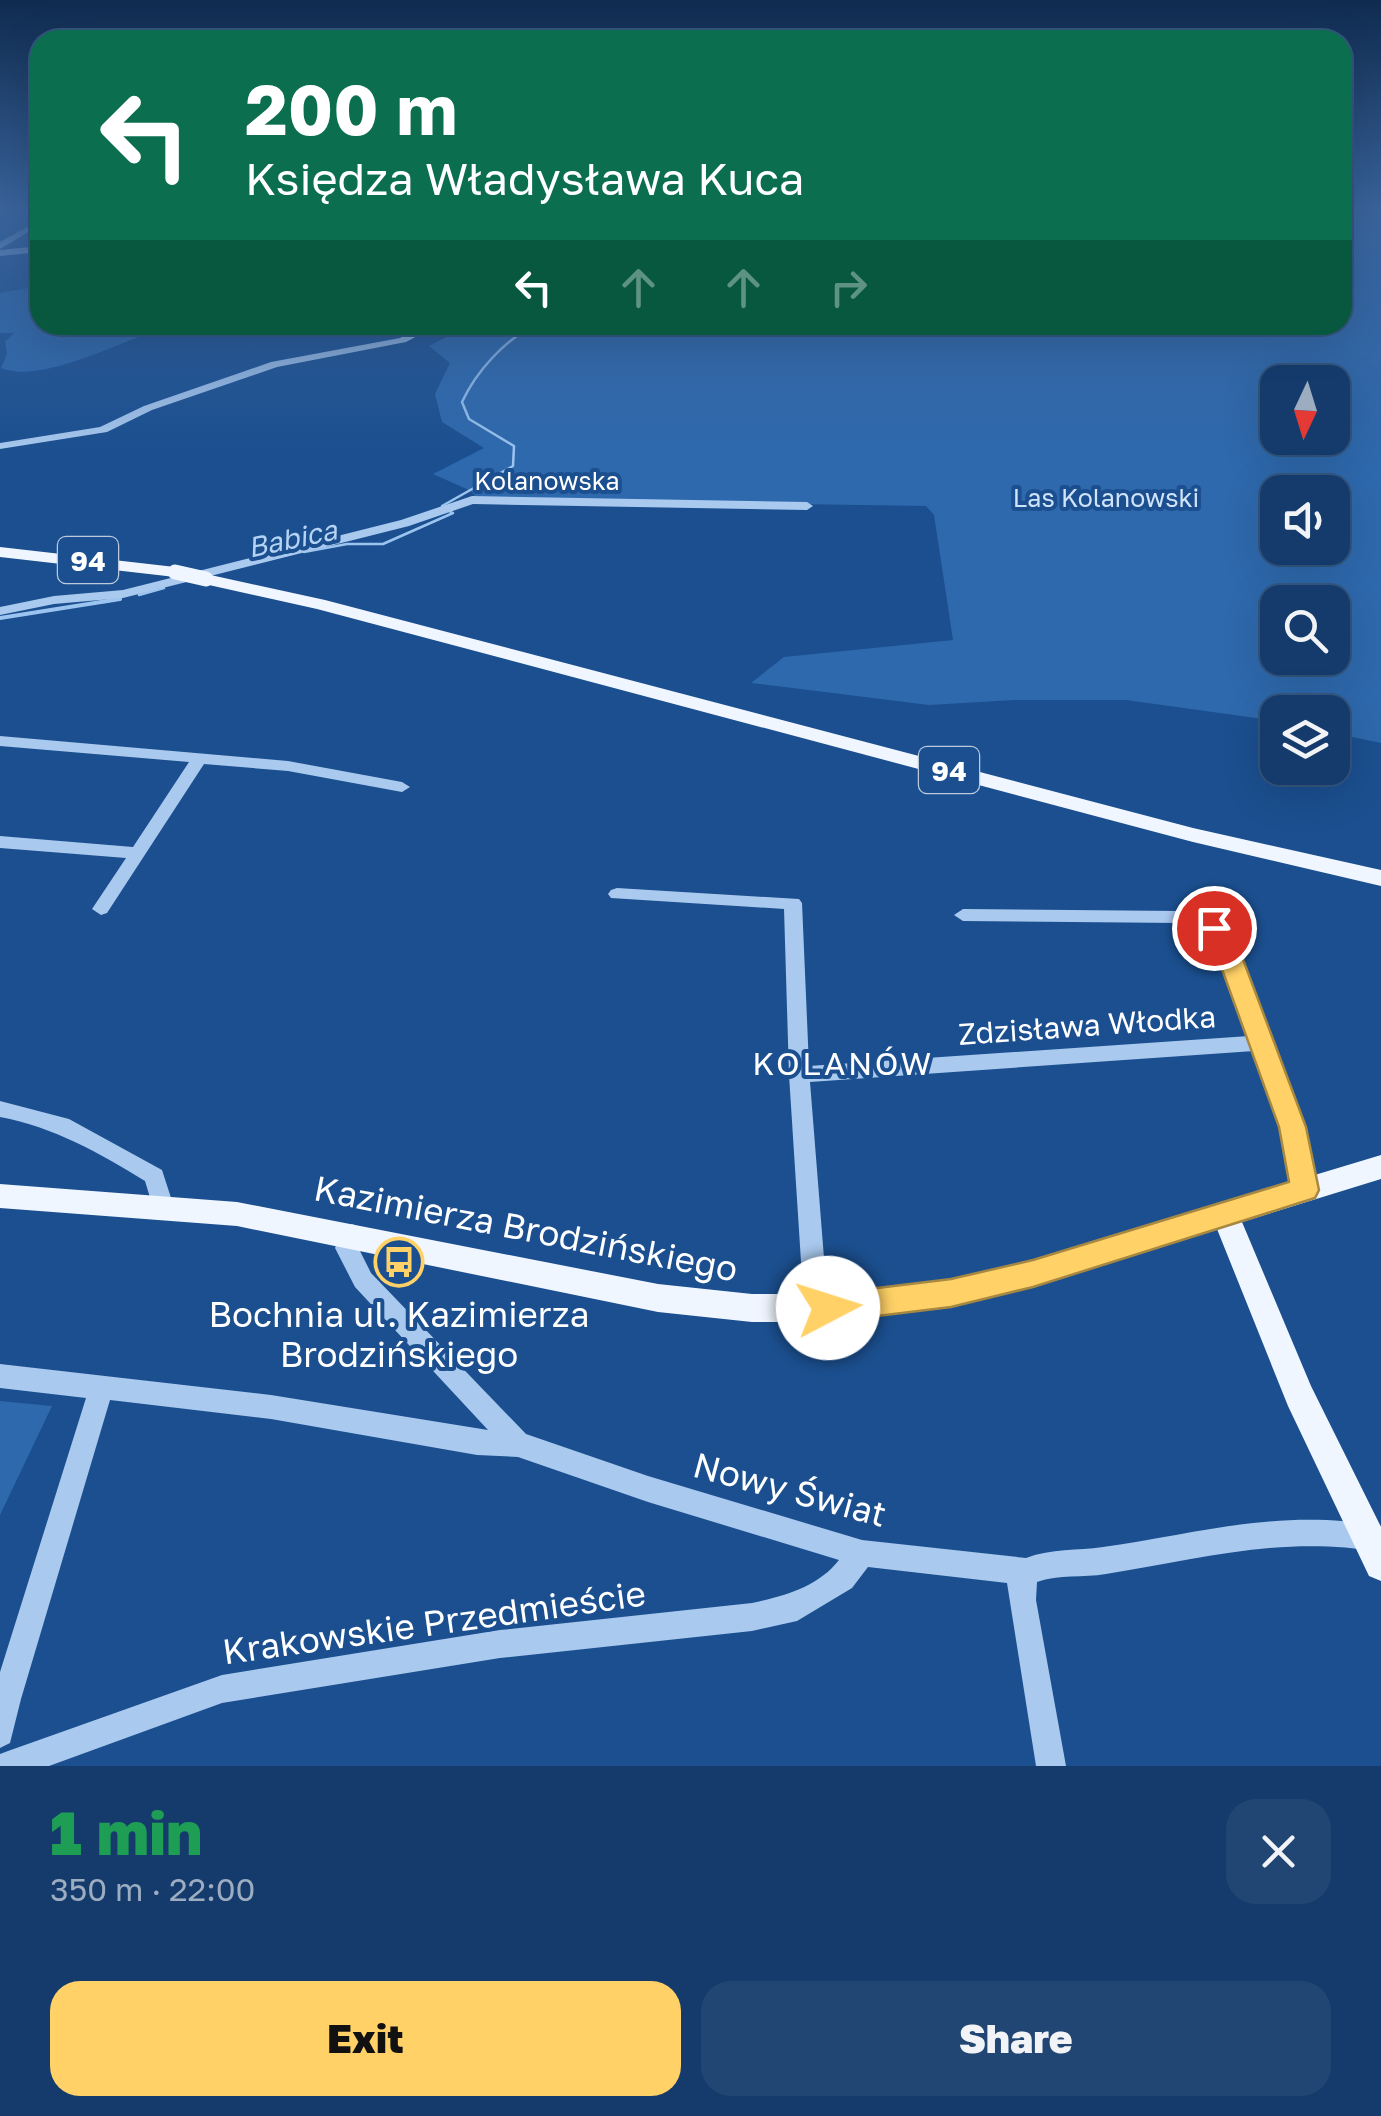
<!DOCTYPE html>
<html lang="en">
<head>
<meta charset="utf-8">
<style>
	:root { --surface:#143b6b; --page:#214673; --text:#f1f3f6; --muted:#9dadc1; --line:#33557e; --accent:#ffd166 }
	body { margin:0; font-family:"Golos Text",sans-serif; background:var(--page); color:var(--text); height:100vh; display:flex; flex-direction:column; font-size:38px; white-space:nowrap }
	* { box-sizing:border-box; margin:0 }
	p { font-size:32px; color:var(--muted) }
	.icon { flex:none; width:55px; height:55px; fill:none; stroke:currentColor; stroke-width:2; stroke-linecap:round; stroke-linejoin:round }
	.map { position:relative; height:1766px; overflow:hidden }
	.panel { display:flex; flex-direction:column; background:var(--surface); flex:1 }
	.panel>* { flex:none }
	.guide { position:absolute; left:30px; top:30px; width:1322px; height:305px; border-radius:30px; box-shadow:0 10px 40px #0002,0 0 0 2px var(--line); background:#0b6e4f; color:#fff; overflow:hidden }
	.needle { width:65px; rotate:184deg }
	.fabs { position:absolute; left:1260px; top:365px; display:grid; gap:20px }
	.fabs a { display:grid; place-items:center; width:90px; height:90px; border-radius:20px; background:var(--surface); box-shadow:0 10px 40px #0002,0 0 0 2px var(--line); font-size:50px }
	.pin { position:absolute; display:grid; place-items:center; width:85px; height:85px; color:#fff; margin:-42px; border:5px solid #fff; border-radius:50%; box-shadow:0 2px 10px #0007 }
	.me { position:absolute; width:110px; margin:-55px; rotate:85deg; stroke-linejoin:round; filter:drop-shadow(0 0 8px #0008) }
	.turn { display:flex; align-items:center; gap:35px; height:210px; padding:0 50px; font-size:45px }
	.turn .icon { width:130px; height:130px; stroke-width:2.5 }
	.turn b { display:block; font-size:70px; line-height:85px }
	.lanes { display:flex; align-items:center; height:95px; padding:0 50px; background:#0003; justify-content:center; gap:50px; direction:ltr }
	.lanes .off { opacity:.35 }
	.round { display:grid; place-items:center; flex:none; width:105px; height:105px; border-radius:30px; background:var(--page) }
	.headline { display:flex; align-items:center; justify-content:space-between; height:170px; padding:0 50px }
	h1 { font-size:60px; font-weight:800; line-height:75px; color:#1e9e55 }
	.button { display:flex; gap:20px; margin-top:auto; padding:20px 50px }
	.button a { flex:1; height:115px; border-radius:30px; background:var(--accent); color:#111; font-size:40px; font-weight:800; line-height:115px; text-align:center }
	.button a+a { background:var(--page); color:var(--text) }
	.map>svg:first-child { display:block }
	.green { fill:#2e69ad; fill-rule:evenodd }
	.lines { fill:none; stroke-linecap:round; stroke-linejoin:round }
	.stream-far1 { stroke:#9cc4f0; stroke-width:2.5 }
	.stream { stroke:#9cc4f0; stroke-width:4 }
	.minor { fill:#a9c9ee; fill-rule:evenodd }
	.major { fill:#f0f6ff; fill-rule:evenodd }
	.major-bridge { stroke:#f0f6ff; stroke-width:15 }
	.route { fill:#ffd166; stroke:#a68842; stroke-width:2.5 }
	.labels { text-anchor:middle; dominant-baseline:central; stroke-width:8; stroke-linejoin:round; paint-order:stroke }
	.far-street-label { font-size:25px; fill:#fff; stroke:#1b4f8f }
	.far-park-label { font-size:25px; fill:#cfe3fa; stroke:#1b4f8f }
	.far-water-label { font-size:28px; font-style:italic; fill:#b5d3f5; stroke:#1b4f8f }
	.shield { fill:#1b4f8f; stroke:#bbcadd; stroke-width:2.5 }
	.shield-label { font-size:28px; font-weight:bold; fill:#fff }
	.street-label { font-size:30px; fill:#fff; stroke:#1b4f8f }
	.neighbourhood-label { font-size:32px; letter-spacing:2.5px; fill:#fff; stroke:#1b4f8f }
	.near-street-label { font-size:35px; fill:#fff; stroke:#1b4f8f }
	.near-poi-label { font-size:35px; fill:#fff; stroke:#1b4f8f }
</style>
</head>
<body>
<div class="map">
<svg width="1381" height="1766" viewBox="0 0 1381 1766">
	<rect width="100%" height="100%" fill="#1b4f8f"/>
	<!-- green -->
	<path class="green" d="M1343 207H1381V743L1333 733 1332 712H1278L1277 721 1126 700H1014L929 705 751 683 784 657 953 640 934 515 926 506 515 500 475 496 471 491 433 474 484 448 442 422 435 394 450 363 429 346 470 325H876C920 339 1002 335 1047 325H1342ZM1278 382H1332V438H1278ZM1278 492H1332V548H1278ZM1278 602H1332V658H1278Z
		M40 286V325H171C127 338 43 385 1 368L7 354 5 342 14 333H0V293Z
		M0 1401 52 1406 0 1515Z"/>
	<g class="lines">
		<!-- stream-far1 -->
		<path class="stream-far1" d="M442 506 513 466 514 446 469 419 462 402C477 370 503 343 533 325
			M304 552 347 544H383L453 513 449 511
			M139 595 164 588
			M104 602 120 599"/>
		<!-- stream -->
		<path class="stream" d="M0 618 120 599"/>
		<!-- minor -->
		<path class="minor" d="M40 220V225L0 249V242Z
			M40 246V252L0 256V250Z
			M426 325H438L406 342 277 367 152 410 107 432 0 449V443L100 427 144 406 271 362 400 338Z
			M878 325H1046L1041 328 950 333 883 328Z
			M472 496 807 502 813 506 807 510 473 504 409 526 123 598 54 604 0 615V607L54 596 123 590 401 520Z
			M0 736 288 761 402 782 410 787 402 792 288 771 204 764 107 913 101 915 92 909 126 858 0 848V836L133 847 189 762 0 746Z
			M617 888 799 899 802 903 809 1066 1249 1036C1240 1012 1226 953 1209 937 1201 928 1192 925 1180 923L963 921 954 915 963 909 1180 911C1206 915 1221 923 1235 946L1302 1127 1316 1190 1313 1197 1305 1199 1297 1197 1294 1190 1282 1127 1254 1051 810 1082 828 1308 824 1316 816 1319 808 1316 804 1308 789 1075 784 909 611 898 608 894 611 890Z
			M0 1101 69 1119 162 1170 174 1207 171 1214 163 1217 155 1214 145 1181C99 1153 54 1127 0 1117Z
			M352 1224 360 1227 363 1234 358 1247 371 1273 526 1434 648 1476 862 1540 1026 1558C1052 1548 1077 1551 1103 1547 1202 1533 1279 1508 1381 1526V1552C1281 1535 1203 1559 1106 1574 1083 1578 1059 1574 1037 1582L1036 1600 1066 1766H1036L1007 1583 868 1567 852 1588 797 1621 752 1631 500 1658 222 1703 49 1766H0V1754L8 1751 222 1675 500 1630 752 1603C784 1596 818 1587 839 1560L648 1502 518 1457 477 1455 271 1419 110 1400 21 1699 10 1743 0 1748V1672L86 1398 0 1388V1364L271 1395 488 1430 355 1287 335 1248 344 1227Z"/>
		<!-- major -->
		<path class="major" d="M0 547 175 567 183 572 175 577 0 557Z
			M206 574 325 600 1193 828 1381 870V886L1193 842 317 609 200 583V575Z
			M1381 1155V1179L1242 1222 1311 1386 1381 1527V1581L1369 1576 1288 1406 1217 1229 1033 1286 951 1307 828 1322H752L658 1312 237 1226 0 1208V1184L237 1202 658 1284 752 1294H828L951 1279 1033 1260Z"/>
		<!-- major-bridge -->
		<path class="major-bridge" d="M175 572 206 579"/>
	</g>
	<!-- sky -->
	<linearGradient id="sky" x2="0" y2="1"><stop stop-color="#0f2b4f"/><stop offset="0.46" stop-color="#39639b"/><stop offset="1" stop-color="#39639b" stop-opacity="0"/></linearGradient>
	<rect width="1381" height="454" fill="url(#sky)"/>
	<!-- route -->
	<path class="route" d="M1214 920 1223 922 1238 946 1306 1127 1319 1190 1315 1198 1033 1287 951 1307 828 1322 817 1318 813 1308 817 1298 828 1294 951 1279 1033 1260 1289 1182 1279 1127 1214 947 1203 928Z"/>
	<!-- icons -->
	<defs>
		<g id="bus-ring" transform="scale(2.5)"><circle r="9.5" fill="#1b4f8f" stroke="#ffd166" stroke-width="1.5"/><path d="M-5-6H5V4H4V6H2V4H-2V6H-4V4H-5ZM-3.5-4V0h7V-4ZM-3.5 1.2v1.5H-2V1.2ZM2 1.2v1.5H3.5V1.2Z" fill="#ffd166"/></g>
	</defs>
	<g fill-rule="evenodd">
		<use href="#bus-ring" x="399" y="1262"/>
	</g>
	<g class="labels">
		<!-- far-street labels -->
		<g class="far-street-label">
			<text x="547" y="480">Kolanowska</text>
		</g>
		<!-- far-park labels -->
		<g class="far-park-label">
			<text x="1106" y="497">Las Kolanowski</text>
		</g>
		<!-- far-water labels -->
		<g class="far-water-label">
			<text transform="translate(292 538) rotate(-12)">Babica</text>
		</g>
		<!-- shield labels -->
		<g class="shield">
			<rect x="58" y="537" width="60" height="46" rx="8"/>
			<rect x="919" y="747" width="60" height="46" rx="8"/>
		</g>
		<g class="shield-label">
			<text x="88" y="560">94</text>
			<text x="949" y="770">94</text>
		</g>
		<!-- street labels -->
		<g class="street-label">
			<text transform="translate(1087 1025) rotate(-4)">Zdzisława Włodka</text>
		</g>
		<!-- neighbourhood labels -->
		<g class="neighbourhood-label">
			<text x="843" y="1063">KOLANÓW</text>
		</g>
		<!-- near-street labels -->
		<g class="near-street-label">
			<text transform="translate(526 1228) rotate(11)">Kazimierza Brodzińskiego</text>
			<text transform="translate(790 1489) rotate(15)">Nowy Świat</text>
			<text transform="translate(434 1622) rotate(-8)">Krakowskie Przedmieście</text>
		</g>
		<!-- near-poi labels -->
		<g class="near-poi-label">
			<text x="399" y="1314">Bochnia ul. Kazimierza<tspan x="399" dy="40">Brodzińskiego</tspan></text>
		</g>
	</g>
</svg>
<div class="fabs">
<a><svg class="needle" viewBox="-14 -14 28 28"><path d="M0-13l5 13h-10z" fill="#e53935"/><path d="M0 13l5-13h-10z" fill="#9dadc1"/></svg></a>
<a><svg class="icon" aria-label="sound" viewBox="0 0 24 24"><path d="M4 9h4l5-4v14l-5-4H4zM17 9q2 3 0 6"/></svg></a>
<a><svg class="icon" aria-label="search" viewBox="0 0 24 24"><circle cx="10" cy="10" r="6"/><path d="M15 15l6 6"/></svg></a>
<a><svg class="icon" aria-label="layers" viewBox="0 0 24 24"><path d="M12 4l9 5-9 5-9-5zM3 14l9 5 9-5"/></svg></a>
</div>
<div class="pin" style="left:1214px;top:928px;background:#d93025"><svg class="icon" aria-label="arrive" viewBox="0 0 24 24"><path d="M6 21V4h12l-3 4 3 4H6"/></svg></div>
<svg class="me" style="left:828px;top:1308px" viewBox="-20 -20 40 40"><circle r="19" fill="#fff"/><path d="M0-13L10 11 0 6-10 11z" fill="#ffd166"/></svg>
<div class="guide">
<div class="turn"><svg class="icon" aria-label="left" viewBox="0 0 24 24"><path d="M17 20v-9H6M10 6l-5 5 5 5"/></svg><div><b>200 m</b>Księdza Władysława Kuca</div></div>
<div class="lanes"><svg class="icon" aria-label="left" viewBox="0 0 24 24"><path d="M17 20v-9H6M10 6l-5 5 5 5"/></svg><svg class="icon off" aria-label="ahead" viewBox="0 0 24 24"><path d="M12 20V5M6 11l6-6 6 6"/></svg><svg class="icon off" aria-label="ahead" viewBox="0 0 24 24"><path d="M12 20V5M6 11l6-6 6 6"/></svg><svg class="icon off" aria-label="right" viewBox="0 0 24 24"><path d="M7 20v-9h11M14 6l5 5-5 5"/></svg></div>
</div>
</div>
<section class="panel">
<div class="headline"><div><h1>1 min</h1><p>350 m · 22:00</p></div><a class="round"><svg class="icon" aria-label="close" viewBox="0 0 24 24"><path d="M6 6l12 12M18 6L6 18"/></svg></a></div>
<div class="button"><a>Exit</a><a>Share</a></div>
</section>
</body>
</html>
